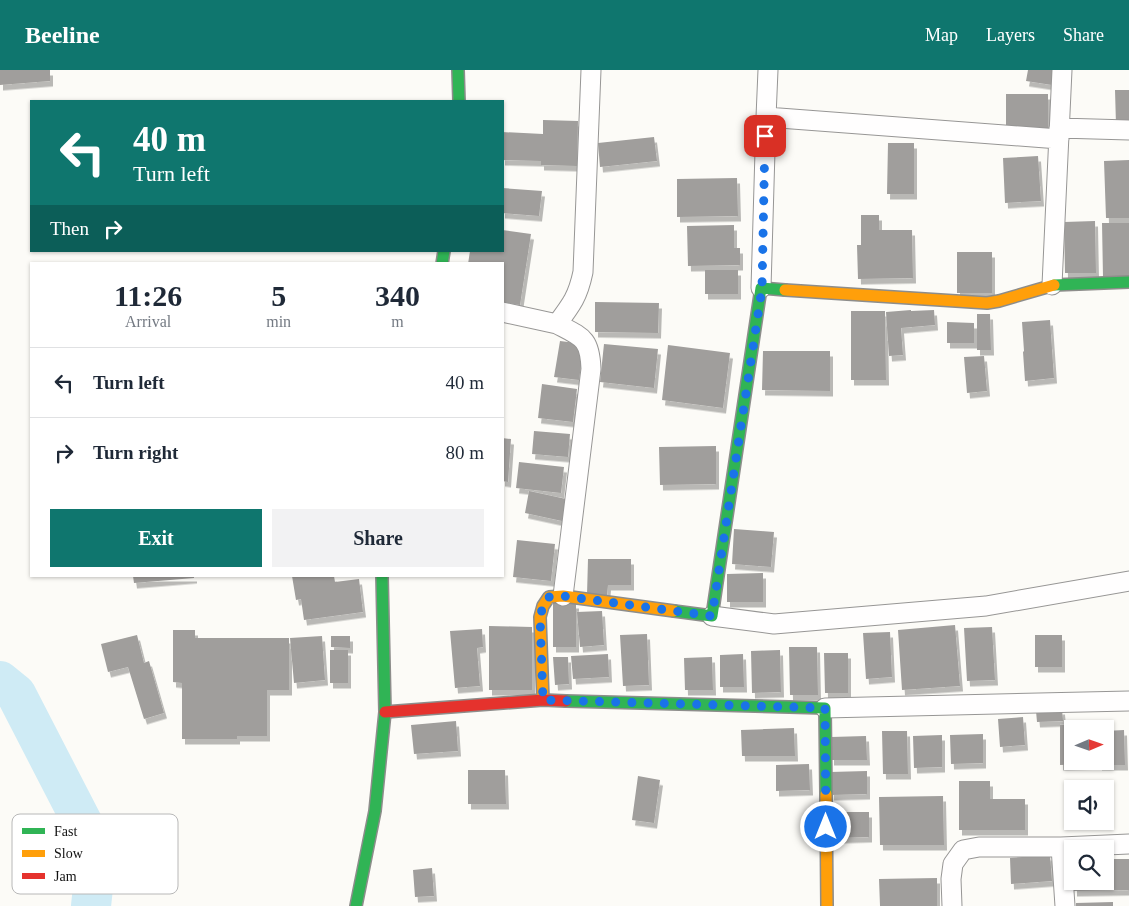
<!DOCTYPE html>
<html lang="en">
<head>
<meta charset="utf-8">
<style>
	:root { --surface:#fff; --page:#f2f2f3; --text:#1f2937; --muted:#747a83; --line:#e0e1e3; --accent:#0f766e }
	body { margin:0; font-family:"Times New Roman",serif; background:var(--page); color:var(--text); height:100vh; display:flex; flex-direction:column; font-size:19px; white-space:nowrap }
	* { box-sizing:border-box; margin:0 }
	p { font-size:16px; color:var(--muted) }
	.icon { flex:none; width:28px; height:28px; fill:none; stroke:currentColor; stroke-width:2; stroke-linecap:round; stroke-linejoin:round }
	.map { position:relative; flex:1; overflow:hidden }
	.panel { position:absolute; left:30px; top:192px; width:474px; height:315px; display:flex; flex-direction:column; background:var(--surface); border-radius:0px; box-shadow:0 1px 4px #0004 }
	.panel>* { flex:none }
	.banner { position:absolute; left:30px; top:30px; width:474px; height:152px; border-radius:0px; box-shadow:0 1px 4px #0004; background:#0f766e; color:#fff; overflow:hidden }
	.needle { width:32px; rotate:88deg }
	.controls { position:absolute; left:1064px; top:650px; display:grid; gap:10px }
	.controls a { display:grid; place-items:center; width:50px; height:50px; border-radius:0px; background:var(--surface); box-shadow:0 1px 4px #0004; font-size:25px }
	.pin { position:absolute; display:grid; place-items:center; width:42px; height:42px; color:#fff; margin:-21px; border-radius:10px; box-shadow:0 2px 8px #0006 }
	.me { position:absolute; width:55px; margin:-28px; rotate:0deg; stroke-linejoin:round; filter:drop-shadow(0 0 4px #0008) }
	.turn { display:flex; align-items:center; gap:18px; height:105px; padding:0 20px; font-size:22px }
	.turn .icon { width:65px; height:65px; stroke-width:2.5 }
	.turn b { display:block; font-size:35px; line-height:42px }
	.then { display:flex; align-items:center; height:48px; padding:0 20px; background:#0003; gap:10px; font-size:19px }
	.eta { display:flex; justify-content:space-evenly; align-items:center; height:85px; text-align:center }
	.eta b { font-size:30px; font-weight:800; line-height:35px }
	.action { display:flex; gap:10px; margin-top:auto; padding:10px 20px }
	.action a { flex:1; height:58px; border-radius:0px; background:var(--accent); color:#fff; font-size:20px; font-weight:800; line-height:58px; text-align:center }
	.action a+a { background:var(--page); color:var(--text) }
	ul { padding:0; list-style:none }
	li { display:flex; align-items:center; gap:15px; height:70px; padding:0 20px; border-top:1px solid var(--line) }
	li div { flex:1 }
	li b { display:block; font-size:19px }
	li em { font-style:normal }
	header { display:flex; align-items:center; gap:30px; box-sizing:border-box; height:70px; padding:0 25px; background:var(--accent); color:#fff }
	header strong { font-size:24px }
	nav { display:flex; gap:28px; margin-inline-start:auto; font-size:18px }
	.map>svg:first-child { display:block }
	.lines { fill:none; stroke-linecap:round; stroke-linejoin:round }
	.river { stroke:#cfebf5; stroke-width:40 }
	.building { fill:#a09e9c; filter:url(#shadow) }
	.street-casing { stroke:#979695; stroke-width:21 }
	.fast-casing { stroke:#8d8d8b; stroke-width:14 }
	.slow-casing { stroke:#8d8d8b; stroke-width:14 }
	.jam-casing { stroke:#8d8d8b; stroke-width:14 }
	.street { stroke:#fffefe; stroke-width:19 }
	.fast { stroke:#30b455; stroke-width:11 }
	.slow { stroke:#ff9f0a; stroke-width:11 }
	.jam { stroke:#e5322d; stroke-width:11 }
	.route { stroke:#1a73e8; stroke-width:9; stroke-dasharray:0 16.2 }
	.key { fill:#fff; stroke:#b8b8b8; stroke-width:1 }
	.key-label { font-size:14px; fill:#111 }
</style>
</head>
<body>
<header>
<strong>Beeline</strong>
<nav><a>Map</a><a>Layers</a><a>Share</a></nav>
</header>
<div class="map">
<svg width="1129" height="836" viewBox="0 0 1129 836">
	<defs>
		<filter id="shadow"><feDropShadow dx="3" dy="5.5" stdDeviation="0" flood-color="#0004"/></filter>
	</defs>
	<rect width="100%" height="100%" fill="#fcfbf7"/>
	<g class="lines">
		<!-- river -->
		<path class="river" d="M0 611 16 624 97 781 91 836"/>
	</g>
	<!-- building -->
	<path class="building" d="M0 0H50V11L0 15Z
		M1028 0H1054L1052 15 1026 11Z
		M1115 20H1129V55H1116Z
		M1006 24H1048V58H1006Z
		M543 50 578 51 577 96 541 95V91L502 90V62L543 64Z
		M654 67 657 91 600 97 598 73Z
		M888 73H914V124H887Z
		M1038 86 1041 131 1005 133 1003 88Z
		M1129 90V148H1106L1104 91Z
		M737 108 738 146 677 147V109Z
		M502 118 542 121 539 146 502 143Z
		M861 145H879V160H912L913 208 858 209 857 175H861Z
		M1095 151 1096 203H1065L1064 152Z
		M1102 153H1129V207H1103Z
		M734 155V178H740V195L688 196 687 156Z
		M502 160 531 164 520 235 502 232V194H468L470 181H502Z
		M957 182H992V223H957Z
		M705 200H738V224H705Z
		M595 232 659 233 658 263 595 262Z
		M911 240V241L934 240 935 255 901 258 903 285 889 286 886 242Z
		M851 241H885L886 310H851Z
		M977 244H990L991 280H977Z
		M1050 250 1054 308 1025 311 1023 282 1024 281 1022 252Z
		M947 252 974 253V273H947Z
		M560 271 584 274 579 310 554 307Z
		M604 274 658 279 654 318 600 312Z
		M668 275 730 283 723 338 662 330Z
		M763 281H830V321L762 320Z
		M984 286 987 321 967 323 964 287Z
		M542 314 577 319 573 352 538 348Z
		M534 361 570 364 568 387 532 384Z
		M502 368 511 369 508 412 502 411Z
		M716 376V414L660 415 659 377Z
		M519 392 564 397 561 423 516 418Z
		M529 421 566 429 562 451 525 443Z
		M734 459 774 462 771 497 732 494Z
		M517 470 555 474 551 511 513 507Z
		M588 489H631V515H608L607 525H587Z
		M763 503V532H727V504Z
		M133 506H194V508L134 513Z
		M292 506H334L335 512 359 509 363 542 304 550 301 529 296 530Z
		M553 533H576V577H553Z
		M602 541 604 575 580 577 577 542Z
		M955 555 960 616 902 620 898 560Z
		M489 556 532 557V620H489Z
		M992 557 995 610 967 611 964 558Z
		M482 559 483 577 477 578 480 616 455 618 450 561Z
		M173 560H195V568H289V620H267V666H237V669H182V613L173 612Z
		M890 562 892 607 866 609 863 563Z
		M647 564 649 615 623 616 620 565Z
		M137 565 144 593 149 591 164 643 144 649 128 597 108 602 101 574Z
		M1035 565H1062V597H1035Z
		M322 566 325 610 294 613 290 568Z
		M331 566H350V578L331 577Z
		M789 577H817L818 625H790Z
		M330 580H348V613H330Z
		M780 580 781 622 752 623 751 581Z
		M824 583H848V623H825Z
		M608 584 609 607 573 609 571 586Z
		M743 584 744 617H720V585Z
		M553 587H568L569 614 555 615Z
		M712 587 713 620H685L684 588Z
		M1062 639 1063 651 1037 652 1036 641Z
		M1023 647 1025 675 1000 677 998 649Z
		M456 651 458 681 414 684 411 655Z
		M1089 654V659H1072V691H1089V694L1060 695V655Z
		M794 658 795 686H742L741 660Z
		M1124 660 1125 695H1099V691H1105V661Z
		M882 661H907L908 704H883Z
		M983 664V693L951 694 950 665Z
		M942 665V697L914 698 913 666Z
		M866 666 867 690H831V667Z
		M809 694 810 720 776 721V695Z
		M468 700H505L506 734H468Z
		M867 701V724L831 725 830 702Z
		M638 706 660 710 654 753 632 750Z
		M959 711H990V729H1025V760H959Z
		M943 726 944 775H880L879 727Z
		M834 742H869V767L835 768Z
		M1050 785 1052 811 1011 814 1010 788Z
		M1105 789H1129V820L1074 821V811H1105Z
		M432 798 434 826 415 827 413 800Z
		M937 808V836H880L879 809Z
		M1113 832V836H1076V833Z"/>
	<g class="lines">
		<!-- street casing -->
		<g class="street-casing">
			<path id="street" d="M768 0 766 47 1059 69
				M1059 58 1129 60
				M1052 215 1062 0
				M761 218 766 47
				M502 242 557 254C572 234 578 226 583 202L591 0
				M557 254C582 267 590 268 591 299L563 526
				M712 546 774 554 986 536 1129 511
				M825 638 1129 631
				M1061 777 1065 836
				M952 836 951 809 953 794 963 780 979 777H1061L1129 774"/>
		</g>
		<!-- fast casing -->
		<g class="fast-casing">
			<path id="fast" d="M458 0 459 31
				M442 194 444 181
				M1054 215 1129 212
				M674 541 712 546 761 218 785 220
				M566 631 825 638 826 724
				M356 836 375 741 385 642 382 506"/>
		</g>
		<!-- slow casing -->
		<g class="slow-casing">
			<path id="slow" d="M785 220 987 233 999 231 1054 215
				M543 630 540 547 543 536 549 527 563 526 674 541
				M826 724 827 836"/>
		</g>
		<!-- jam casing -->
		<g class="jam-casing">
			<path id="jam" d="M385 642 543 630 566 631"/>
		</g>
		<!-- street -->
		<use href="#street" class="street"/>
		<!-- fast -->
		<use href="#fast" class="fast"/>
		<!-- slow -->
		<use href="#slow" class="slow"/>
		<!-- jam -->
		<use href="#jam" class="jam"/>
	</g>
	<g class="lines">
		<!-- route -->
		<path class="route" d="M765 66 762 218 712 546 563 526 549 527 543 536 540 547 543 630 825 638 826 757"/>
	</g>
	<!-- legend -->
	<rect x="12" y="744" width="166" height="80" rx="8" class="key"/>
	<rect x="22" y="758" width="23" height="6" fill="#30b455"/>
	<rect x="22" y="780" width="23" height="7" fill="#ff9f0a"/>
	<rect x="22" y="803" width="23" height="6" fill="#e5322d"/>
	<g class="key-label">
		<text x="54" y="766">Fast</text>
		<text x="54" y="788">Slow</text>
		<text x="54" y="811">Jam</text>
	</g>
</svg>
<div class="controls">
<a><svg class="needle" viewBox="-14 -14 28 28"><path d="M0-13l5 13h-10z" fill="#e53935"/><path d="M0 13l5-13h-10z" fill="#747a83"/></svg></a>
<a><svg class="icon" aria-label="sound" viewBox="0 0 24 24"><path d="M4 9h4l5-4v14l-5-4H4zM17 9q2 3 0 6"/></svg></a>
<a><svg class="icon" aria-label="search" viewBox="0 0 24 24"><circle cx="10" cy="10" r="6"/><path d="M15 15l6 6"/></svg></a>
</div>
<div class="pin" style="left:765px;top:66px;background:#d93025"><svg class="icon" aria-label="arrive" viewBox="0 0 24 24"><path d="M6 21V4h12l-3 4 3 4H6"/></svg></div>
<svg class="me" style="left:826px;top:757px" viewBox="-20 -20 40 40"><circle r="17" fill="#1a73e8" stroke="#fff" stroke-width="3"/><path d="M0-11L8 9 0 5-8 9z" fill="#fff"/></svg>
<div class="banner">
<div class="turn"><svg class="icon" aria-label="left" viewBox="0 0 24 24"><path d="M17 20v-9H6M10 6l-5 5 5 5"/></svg><div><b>40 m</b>Turn left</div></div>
<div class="then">Then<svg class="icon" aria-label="right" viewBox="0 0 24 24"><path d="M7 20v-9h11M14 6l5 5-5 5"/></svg></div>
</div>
<section class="panel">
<div class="eta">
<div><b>11:26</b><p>Arrival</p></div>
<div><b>5</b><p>min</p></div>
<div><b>340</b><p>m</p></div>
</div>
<ul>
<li><svg class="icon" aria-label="left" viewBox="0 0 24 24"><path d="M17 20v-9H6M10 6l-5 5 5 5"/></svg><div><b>Turn left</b></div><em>40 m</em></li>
<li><svg class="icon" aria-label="right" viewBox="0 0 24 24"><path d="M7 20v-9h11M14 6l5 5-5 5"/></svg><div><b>Turn right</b></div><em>80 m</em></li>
</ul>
<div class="action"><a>Exit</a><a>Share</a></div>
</section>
</div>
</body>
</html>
